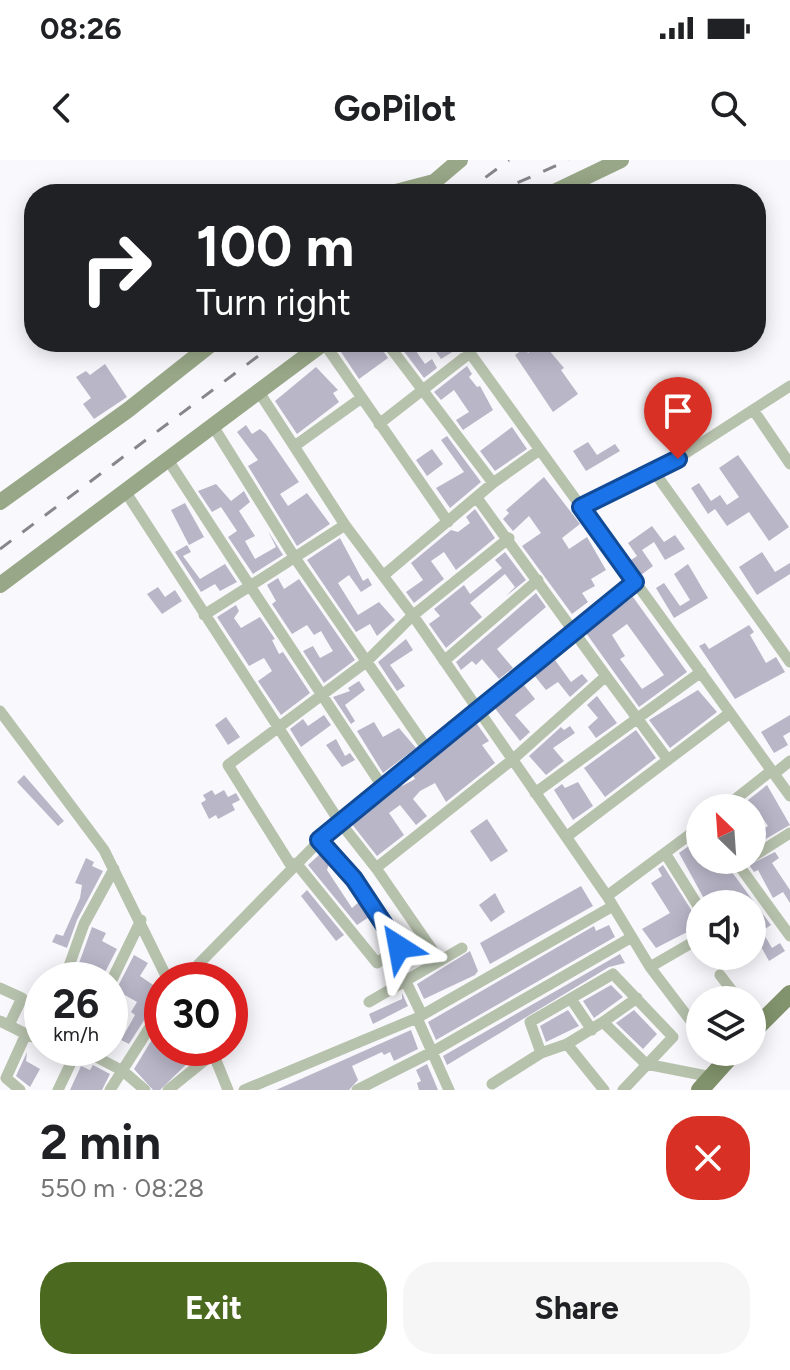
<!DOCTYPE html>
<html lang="en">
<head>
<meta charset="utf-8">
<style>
	:root { --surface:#fff; --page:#f6f6f6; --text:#202124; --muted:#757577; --accent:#4c6a1f }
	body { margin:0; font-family:Figtree,sans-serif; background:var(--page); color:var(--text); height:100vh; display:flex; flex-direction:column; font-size:30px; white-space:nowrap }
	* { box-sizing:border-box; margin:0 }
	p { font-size:26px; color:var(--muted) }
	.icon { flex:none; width:44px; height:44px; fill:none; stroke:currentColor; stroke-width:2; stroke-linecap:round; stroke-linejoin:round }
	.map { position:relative; height:930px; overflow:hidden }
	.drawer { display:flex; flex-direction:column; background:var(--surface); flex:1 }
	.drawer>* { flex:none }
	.hud { position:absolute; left:24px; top:24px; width:742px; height:168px; border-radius:32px; box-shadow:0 4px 20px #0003; background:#202124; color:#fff; overflow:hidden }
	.needle { width:52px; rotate:335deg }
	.buttons { position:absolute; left:686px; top:634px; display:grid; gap:16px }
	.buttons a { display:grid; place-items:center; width:80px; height:80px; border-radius:50%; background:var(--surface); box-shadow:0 4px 20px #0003; font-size:40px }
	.speed { position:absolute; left:24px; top:802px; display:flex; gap:16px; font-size:40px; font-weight:700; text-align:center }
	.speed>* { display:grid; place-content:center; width:104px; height:104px; border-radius:50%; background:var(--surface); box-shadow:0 4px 20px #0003; line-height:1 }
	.speed small { font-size:20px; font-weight:400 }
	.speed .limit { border:12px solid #d22; background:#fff; color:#111 }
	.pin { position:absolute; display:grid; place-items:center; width:68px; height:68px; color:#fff; margin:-82px -34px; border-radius:50% 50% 50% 0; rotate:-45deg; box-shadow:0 0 8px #0007 }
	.pin .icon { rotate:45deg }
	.me { position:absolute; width:88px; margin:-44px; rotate:326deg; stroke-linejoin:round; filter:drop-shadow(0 0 6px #0008) }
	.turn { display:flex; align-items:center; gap:28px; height:168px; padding:0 40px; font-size:36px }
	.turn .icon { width:104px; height:104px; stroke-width:2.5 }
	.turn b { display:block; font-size:56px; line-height:68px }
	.round { display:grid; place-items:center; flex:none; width:84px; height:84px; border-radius:32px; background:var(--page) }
	.overview { display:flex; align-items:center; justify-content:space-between; height:136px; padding:0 40px }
	h1 { font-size:48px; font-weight:700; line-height:60px }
	.cta { display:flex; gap:16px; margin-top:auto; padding:16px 40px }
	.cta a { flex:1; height:92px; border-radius:32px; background:var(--accent); color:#fff; font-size:32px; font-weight:700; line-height:92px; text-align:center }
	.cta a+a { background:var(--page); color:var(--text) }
	.status { display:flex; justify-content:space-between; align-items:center; height:56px; padding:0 40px; background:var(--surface); direction:ltr }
	.status svg { height:22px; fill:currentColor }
	header { display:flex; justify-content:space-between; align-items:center; height:104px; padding:0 40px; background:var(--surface); font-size:36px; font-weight:700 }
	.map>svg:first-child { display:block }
	.building { fill:#b9b6c8; fill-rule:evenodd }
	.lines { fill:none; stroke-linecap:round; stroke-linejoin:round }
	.street { stroke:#b7c2ad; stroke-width:11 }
	.secondary { stroke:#98a787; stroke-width:16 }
	.primary { stroke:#81936c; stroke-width:18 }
	.rail { stroke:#87868c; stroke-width:3; stroke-dasharray:14 14; stroke-linecap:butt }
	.route-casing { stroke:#114b97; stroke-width:20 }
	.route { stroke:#1a73e8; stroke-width:14 }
</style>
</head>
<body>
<div class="status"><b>08:26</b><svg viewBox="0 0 49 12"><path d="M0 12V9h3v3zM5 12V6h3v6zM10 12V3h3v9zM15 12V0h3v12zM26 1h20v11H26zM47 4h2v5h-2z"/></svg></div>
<header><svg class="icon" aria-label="back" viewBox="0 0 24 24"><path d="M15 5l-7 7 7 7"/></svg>GoPilot<svg class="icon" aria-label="search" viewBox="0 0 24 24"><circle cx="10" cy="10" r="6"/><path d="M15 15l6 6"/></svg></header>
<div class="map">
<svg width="790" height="930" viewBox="0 0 790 930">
	<rect width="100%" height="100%" fill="#f9f8fc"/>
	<!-- building -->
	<path class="building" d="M349 182H383L380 186 388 198 359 219 339 189Z
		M397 182H448L454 191 441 199 429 182 416 191 425 204 432 199 437 208 424 218Z
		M543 183 564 208 561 210 578 234 553 252 515 195 525 188 528 193Z
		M105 204 127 237 94 259 83 244 91 238 76 217 86 211 90 215Z
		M467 206 472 214 469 217 477 227 480 226 493 250 463 270 456 260 469 252 454 230 441 240 434 232Z
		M316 207 338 230 333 233 339 242 297 274 275 241Z
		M246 265 252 274 260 269 266 274 299 322 280 334 288 346 307 333 330 364 297 386 248 306 258 300 237 272Z
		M512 267 527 289 495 311 480 291Z
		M447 276 481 322 450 348 436 328 464 312 441 280Z
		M588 282 597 295 615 284 620 291 586 311 573 291Z
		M432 289 443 304 427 316 416 300Z
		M738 295 789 367 769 381 749 352 727 366 715 349 708 354 691 328 699 323 711 341 720 335 727 345 739 337 719 308Z
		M544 317 580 364 562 378 569 389 587 377 606 410 591 419 595 426 582 433 588 442 572 454 522 386 541 373 529 356 513 371 503 359 509 353 506 350Z
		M216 324 231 341 244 331 250 342 239 351 255 376 245 381 255 399 276 387 268 371 283 395 253 414 228 377 237 371 221 347 212 352 198 331Z
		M185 343 204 377 189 385 171 350Z
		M475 349 495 378 456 410 444 392 431 401 444 419 414 443 406 432 423 420 411 403 451 370 458 372 470 363 466 357Z
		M652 366 664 382 675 375 685 389 665 400 654 382 642 390 653 406 641 415 631 400 637 396 628 383Z
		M340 378 363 421 368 418 372 425 361 432 349 415 338 423 358 455 379 442 395 460 377 476 370 464 356 472 307 400Z
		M187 385 191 392 183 396 200 419 225 404 237 422 220 431 215 424 201 432 175 392Z
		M505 392 526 420 506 436 515 427 505 414 470 443 482 457 446 488 429 464 440 456 434 449 464 425 470 434 502 408 495 400Z
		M762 392 775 412 790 403V414L757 435 739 407Z
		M688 404 708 438 674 458 656 428 664 423 680 446 690 440 674 414Z
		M278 418 284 429 299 419 355 500 324 523 303 491 313 486 320 498 333 491 331 488 321 471 314 475 307 465 292 474 272 444 276 441 267 425Z
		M158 427 165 437 175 430 182 441 162 454 147 434Z
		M536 433 546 447 497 489 513 508 499 519 482 499 476 505 472 501 461 510 456 502Z
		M633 437 687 512 639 547 586 473ZM627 464 664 515 642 529 620 499 625 496 612 475Z
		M236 445 239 451 234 458 241 468 260 457 275 479 272 480 279 494 283 492 310 533 281 555 258 521 272 511 264 498 249 506 217 457Z
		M749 465 754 472 750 475 766 503 776 497 785 512 735 539 699 486 705 483 709 489Z
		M406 479 413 490 390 505 405 526 397 531 378 502Z
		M555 500 571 522 582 514 588 521 570 537 558 522 546 530 534 515Z
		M359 521 365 530 345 545 355 561 351 564 333 537 350 531 348 528Z
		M524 525 535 539 515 555 530 572 520 581 494 547Z
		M698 530 717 552 670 588 649 560Z
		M597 536 617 563 596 578 588 567 598 558 587 545Z
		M324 555 331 565 301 587 290 569 303 559 308 566Z
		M790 555V572L783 576 788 585 774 593 761 572Z
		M226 557 240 577 228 585 215 565Z
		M374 562 383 577 399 568 416 588 383 613 357 571Z
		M477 564 489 581 482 585 495 603 446 642 435 623 420 631 413 639 427 656 416 665 400 645 389 653 404 675 377 696 351 663 400 623 402 626 415 619 412 614Z
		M570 566 575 573 553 588 564 601 546 615 529 596 561 567 564 570Z
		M636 570 656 598 605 637 584 608Z
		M336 579 345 596 350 593 355 600 342 607 326 585Z
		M24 615 64 661 58 666 17 622Z
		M578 622 593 646 573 660 554 630 562 624 565 628Z
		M767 625 790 665 753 686 752 676 768 666 756 648H738Z
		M212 630 215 635 224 630 228 637 236 633 240 640 232 644 235 650 218 659 216 655 209 659 201 643 206 640 203 635Z
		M487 659 508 691 491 702 470 671Z
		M700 678V700H723L771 765 762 771 772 788 780 783 785 791 769 801 755 776 752 778V763L758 759 752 744H707L679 693Z
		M775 692 779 698 772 703 790 730V743L783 732 773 738 758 710 754 712 749 705Z
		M320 694 329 704 327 710 352 748 359 742 369 757 357 765 308 705Z
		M86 698 94 702 92 706 103 711 77 760 67 788 52 782 56 774 63 776 80 738 82 725 75 723Z
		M663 705 695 756 692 758 695 768 656 788 642 769 670 753 651 723 662 716 658 709Z
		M581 726 593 746 490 804 480 783Z
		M307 730 344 775 336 781 301 736Z
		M495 733 505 752 491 762 479 745Z
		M609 765 615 777 436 880 428 862 594 766 596 771Z
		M92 767 106 773 102 781 117 789 101 820H73Z
		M470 791 478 811 475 815 424 839 417 824Z
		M620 794 625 803 609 807 447 905 443 896Z
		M134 795 148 803 140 816 162 831V838L155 843 129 884 121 880 135 855 131 852 137 842 116 830Z
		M611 825 623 837 594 858 583 841Z
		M402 833 408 846 373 864 369 854 402 839Z
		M568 850 579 866 546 882 540 866Z
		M634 850 657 874 643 889 616 863Z
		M159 868 162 888H203L160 930H153L134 909Z
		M411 870 418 889 394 901 390 892 384 895 382 892 352 906 358 920 349 930H276Z
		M27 892 26 901 40 909 30 927 16 916Z
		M427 904 433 918 438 930H419L417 923 421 921 416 910Z
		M93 905 110 914 102 930H70L81 906 90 910Z"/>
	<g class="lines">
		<!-- street -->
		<path class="street" d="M462 182 790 636
			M324 183 448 362
			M390 187 493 323
			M259 232 345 365 414 457 607 736 650 807 700 873
			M754 251 790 304
			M379 264 470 193
			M213 266 295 398 427 589
			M296 285 360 239
			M168 300 250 426 204 455
			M655 313 790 502
			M125 331 339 661 376 708
			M581 347 655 313 790 226
			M345 365 250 426 382 626
			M384 415 493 323 538 291
			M444 501 538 420
			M606 516 668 600
			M0 551 104 690 168 820
			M535 633 701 512
			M724 648 771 611 774 614 790 601
			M566 677 730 553
			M665 693 700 749
			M752 697 790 673
			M735 700 790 776
			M296 703 377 803 399 787 354 719 319 680
			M292 707 228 605 366 502 411 457 509 378
			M607 736 700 667
			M392 793 422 855
			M440 801 376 708 512 600 606 516 477 338
			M650 807 700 778
			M720 815 739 840
			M64 820 84 764 114 709
			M183 820 339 661 635 422
			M110 824 141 760
			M0 828 22 838 9 865
			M571 839 592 870
			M369 842 462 788
			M417 858 449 930
			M0 861 26 874 6 918 20 930
			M603 862 637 838
			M26 874 42 881
			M567 884 604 930
			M79 888 123 911 145 930
			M211 888 228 930
			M541 893 530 862 613 814 673 877 623 930
			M492 924 541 893 567 884 603 862 646 904 712 917
			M58 930 78 888
			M110 930 162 848
			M168 930 214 893
			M244 930 417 858 613 746
			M357 930 432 892 632 777"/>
		<!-- secondary -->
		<path class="secondary" d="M388 34 434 22 460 0
			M550 34 621 0
			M0 342 128 250 214 182
			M0 425 325 182"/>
		<!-- primary -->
		<path class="primary" d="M752 872 790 834
			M700 930 734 892"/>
		<!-- rail -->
		<path class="rail" d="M463 34 509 0
			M492 34 569 0
			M0 389 277 182"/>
	</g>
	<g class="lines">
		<!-- route casing -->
		<g class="route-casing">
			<path id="route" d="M399 787 354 719 319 680 635 422 581 347 678 299"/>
		</g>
		<!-- route -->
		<use href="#route" class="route"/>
	</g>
</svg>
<div class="buttons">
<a><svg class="needle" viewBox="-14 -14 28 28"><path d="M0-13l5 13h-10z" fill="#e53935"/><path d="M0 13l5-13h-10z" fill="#757577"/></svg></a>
<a><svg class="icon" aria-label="sound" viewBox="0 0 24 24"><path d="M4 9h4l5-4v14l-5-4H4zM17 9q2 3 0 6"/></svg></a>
<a><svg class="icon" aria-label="layers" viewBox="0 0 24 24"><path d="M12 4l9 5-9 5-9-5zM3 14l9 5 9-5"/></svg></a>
</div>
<div class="speed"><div>26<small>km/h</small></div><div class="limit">30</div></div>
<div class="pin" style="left:678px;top:299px;background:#d93025"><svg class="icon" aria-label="arrive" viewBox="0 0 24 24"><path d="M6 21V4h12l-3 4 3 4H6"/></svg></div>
<svg class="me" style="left:399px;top:787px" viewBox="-20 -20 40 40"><path d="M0-17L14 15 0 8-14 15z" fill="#1a73e8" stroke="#fff" stroke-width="4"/></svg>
<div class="hud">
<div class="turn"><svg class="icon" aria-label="right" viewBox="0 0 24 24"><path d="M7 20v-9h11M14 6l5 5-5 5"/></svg><div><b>100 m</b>Turn right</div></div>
</div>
</div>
<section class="drawer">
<div class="overview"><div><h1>2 min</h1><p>550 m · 08:28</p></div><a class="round" style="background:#d93025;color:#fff"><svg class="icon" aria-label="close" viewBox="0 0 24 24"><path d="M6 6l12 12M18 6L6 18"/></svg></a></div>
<div class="cta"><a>Exit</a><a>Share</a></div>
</section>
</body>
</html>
